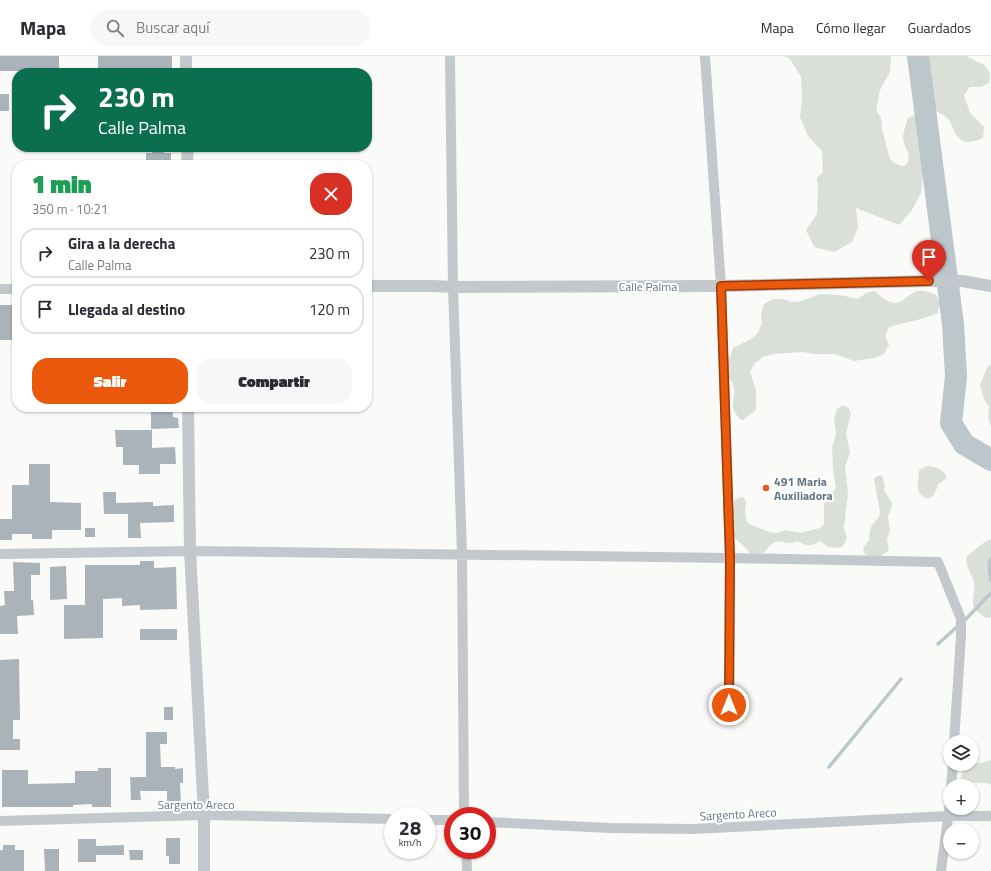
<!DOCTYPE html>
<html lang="es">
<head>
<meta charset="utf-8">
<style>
	:root { --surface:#fff; --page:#f7f7f7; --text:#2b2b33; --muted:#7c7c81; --line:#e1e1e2; --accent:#ea580c }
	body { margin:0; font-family:"Titillium Web",sans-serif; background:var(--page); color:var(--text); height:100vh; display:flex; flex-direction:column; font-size:15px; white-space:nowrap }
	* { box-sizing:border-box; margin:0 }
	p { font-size:13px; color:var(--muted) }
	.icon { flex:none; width:22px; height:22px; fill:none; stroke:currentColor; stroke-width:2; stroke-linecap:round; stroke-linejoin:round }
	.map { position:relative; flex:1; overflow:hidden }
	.panel { position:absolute; left:12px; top:104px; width:360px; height:252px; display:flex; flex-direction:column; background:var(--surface); border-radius:16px; box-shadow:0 1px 3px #0004 }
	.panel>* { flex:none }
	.top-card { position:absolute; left:12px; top:12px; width:360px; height:84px; border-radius:16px; box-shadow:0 1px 3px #0004; background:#0b6e4f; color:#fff; overflow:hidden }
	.buttons { position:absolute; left:943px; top:679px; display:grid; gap:8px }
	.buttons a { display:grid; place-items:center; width:36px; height:36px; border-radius:50%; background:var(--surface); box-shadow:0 1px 3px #0004; font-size:20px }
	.speed { position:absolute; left:384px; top:751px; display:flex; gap:8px; font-size:20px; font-weight:700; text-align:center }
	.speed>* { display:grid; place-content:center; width:52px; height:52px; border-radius:50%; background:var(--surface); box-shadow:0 1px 3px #0004; line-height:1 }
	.speed small { font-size:10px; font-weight:400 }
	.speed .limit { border:6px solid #d22; background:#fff; color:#111 }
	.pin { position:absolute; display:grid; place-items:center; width:34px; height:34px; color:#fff; margin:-41px -17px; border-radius:50% 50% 50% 0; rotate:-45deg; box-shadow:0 0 4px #0007 }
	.pin .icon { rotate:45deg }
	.me { position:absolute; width:44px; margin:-22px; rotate:0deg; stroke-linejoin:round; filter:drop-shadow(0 0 3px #0008) }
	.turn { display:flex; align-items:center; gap:14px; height:84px; padding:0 20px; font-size:18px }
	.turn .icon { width:52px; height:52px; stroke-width:2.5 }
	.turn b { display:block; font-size:28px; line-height:34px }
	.round { display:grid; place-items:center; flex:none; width:42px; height:42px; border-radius:16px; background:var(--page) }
	.head { display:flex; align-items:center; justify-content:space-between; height:68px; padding:0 20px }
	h1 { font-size:24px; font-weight:800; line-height:30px; color:#1e9e55 }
	.action { display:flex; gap:8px; margin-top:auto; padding:8px 20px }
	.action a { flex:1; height:46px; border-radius:16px; background:var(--accent); color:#fff; font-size:16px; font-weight:800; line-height:46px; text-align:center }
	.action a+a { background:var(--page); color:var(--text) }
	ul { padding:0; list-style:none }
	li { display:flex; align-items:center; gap:12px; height:50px; margin:0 8px 6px; padding:0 12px; border:2px solid var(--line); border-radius:16px }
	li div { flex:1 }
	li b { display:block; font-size:15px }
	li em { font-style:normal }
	header { display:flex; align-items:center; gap:24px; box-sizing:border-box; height:56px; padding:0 20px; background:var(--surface); border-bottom:1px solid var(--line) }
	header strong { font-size:19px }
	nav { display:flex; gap:22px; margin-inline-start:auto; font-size:14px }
	.search { width:280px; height:36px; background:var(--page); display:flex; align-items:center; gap:10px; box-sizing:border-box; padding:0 14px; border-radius:16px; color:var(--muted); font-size:15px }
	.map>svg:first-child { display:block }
	.green { fill:#dadfd7 }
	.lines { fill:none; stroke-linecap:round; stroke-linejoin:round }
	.stream { stroke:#bbc7cb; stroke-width:3.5 }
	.river { stroke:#bbc7cb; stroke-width:22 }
	.building { fill:#aab3b9 }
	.minor { stroke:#c3c8cc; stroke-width:10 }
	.tertiary { stroke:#c3c8cc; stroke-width:12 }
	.route-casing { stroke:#983908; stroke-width:10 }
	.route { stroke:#ea580c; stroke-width:7 }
	.poi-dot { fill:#e4572e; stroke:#fff; stroke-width:1.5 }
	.labels { text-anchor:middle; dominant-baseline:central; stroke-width:4; stroke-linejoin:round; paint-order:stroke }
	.street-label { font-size:12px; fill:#657683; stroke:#fff }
	.poi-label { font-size:12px; font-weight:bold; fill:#657683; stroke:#fff; text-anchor:start }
</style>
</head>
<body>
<header>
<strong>Mapa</strong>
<div class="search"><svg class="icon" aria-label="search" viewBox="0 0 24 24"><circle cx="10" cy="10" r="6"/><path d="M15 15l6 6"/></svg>Buscar aquí</div>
<nav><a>Mapa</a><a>Cómo llegar</a><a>Guardados</a></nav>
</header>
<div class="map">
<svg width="991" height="815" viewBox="0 0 991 815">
	<rect width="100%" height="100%" fill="#fafaf8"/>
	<!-- green -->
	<path class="green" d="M784 0H891L890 16 880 34 876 54 881 62 882 73 890 103 894 107 902 110 907 108 909 98C900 83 903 78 908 62L918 57 928 60 935 66 938 76 923 116 921 137 912 154 899 169 856 152 858 171 852 186 834 196 814 191 806 174 817 158 818 135 817 122 823 116 822 95 808 80 800 61 802 41 801 21 790 3Z
		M906 0H966L984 9 990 17 989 27 980 31H970L964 39 970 57 984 71 983 82C974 86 964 89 957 80 953 75 952 67 948 63 944 58 937 56 931 53L924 36 918 28V15L912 10Z
		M875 235C882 242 893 252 903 244 907 241 912 237 917 235 923 234 930 236 936 239L940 247 938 257C922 264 905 266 889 271L885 280 889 289 884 298 875 302 854 305 835 298H814L803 296 773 298 763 301 755 307 750 316 756 334V354L743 364H741C725 347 738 345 733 329 733 326 730 324 728 322 726 318 726 313 725 309L730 301 733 292 751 283 758 277 762 267 761 257 764 248 773 243H783L792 246 802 245 820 238 840 239 858 243 866 237Z
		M991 309V371L988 361 989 351 984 343 980 329 988 310Z
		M841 350H846L849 353 851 358 846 377 850 397 845 411 848 437 844 472 847 482 843 490 838 492 828 491 820 485C809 491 808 491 798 485 795 486 791 487 788 487 784 487 779 484 775 486 764 491 768 502 750 497 746 491 741 488 736 483 730 476 733 455 734 445L738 442 743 441 746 446 745 456 746 464 749 468 770 476 776 477 786 474 800 477 820 472 824 468V448L826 444 836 432 833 412 832 392 836 378 834 363 837 353Z
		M927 410C935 410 944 413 947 422L938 428C936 435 935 440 928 443 913 437 919 427 919 414Z
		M882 419 885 429 884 434 892 447V451L888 460 890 474 887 484 889 494 881 500 867 501 864 497 863 492 869 484 870 474 872 469 879 461 880 456 874 423 877 420Z
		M991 483V561L986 562C982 559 977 556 974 552 971 544 976 535 974 527 972 517 964 510 967 500 976 494 981 487 991 483Z
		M991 704V729C988 726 977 727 972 727L968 730H961C958 705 975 710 991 704Z"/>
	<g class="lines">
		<!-- stream -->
		<path class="stream" d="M991 503 989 507 991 525
			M964 565 991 537
			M938 588 959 569
			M829 711 901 623"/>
		<!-- river -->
		<path class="river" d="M918 0 953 268 956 320 951 367 964 388 991 404"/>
	</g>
	<!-- building -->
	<path class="building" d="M0 0H59V17H25V15H0Z
		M98 0H172V15H162V12H108V17H98Z
		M0 38H9V55H0Z
		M152 91H164V97H171V109H146V97H152Z
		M0 249H17V284H0Z
		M151 351H172L173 361 178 362 179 372 151 373Z
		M115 374H152V392L175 391 176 408H160V418H139V409H123V391H116Z
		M29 408H50V446L81 447V474H52V483H32V478H12V484H0V463H12V429H29Z
		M103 436H116V447L153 446V450L174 449V466L140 467 141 482H128V458H104Z
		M85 472H95V481H85Z
		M140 505H154V512L176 511 177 553 140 554V549L122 550V542L103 543V582L64 583V549H85V509H140Z
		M13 506 40 507V519H31V544H33L34 559 17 560 18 578H0V550L5 549 4 535H14Z
		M66 510 67 543 50 544V511Z
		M140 573H177V584H140Z
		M19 603 20 664H13V683H20V694H0V604Z
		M164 651H173V664H164Z
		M146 676H167V688H160L161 711H175V713L183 712V727H180L181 750H167V735H140L141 744H131L130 721H146Z
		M98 712H111V751H92V748L73 749V751H2V714H28V728L75 727V715H98Z
		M166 782H180V808H169V800H166Z
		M78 783H96V790L124 789V799H96V806H78Z
		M3 789H15V794H24V815H0V794H3Z
		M44 793H59V815H45Z
		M129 794H143V804H130Z"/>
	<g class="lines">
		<!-- minor -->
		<path class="minor" d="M450 0 453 231 462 498 464 760
			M705 0 721 230 730 502 729 663
			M0 233H17
			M0 498 190 495 730 502 938 506 961 563V580L954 686
			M951 730 953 708
			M427 764H453
			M0 765 204 759 393 763
			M487 766 610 772 693 773 949 760H991
			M466 794 467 815
			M941 815 950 747"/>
		<!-- tertiary -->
		<path class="tertiary" d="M186 0V17
			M187 109 188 91
			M367 230H433L453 231 721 230 929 225H962L991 230
			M188 351 190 495 204 759V815"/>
	</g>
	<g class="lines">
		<!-- route casing -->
		<g class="route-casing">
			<path id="route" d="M729 649 730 502 721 230 929 225"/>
		</g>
		<!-- route -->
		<use href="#route" class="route"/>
	</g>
	<!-- markers -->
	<circle class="poi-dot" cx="766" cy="432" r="4"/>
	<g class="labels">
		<!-- street labels -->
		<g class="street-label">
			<text x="648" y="230">Calle Palma</text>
			<text x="196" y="748">Sargento Areco</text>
			<text transform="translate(738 758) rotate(-3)">Sargento Areco</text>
		</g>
		<!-- poi labels -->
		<g class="poi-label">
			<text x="774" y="425">491 Maria<tspan x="774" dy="14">Auxiliadora</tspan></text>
		</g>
	</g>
</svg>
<div class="buttons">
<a><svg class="icon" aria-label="layers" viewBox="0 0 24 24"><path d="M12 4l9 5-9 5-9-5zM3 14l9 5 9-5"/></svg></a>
<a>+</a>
<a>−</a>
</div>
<div class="speed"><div>28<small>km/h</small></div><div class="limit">30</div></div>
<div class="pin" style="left:929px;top:225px;background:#d93025"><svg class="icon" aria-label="arrive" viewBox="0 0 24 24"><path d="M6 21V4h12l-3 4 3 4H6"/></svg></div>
<svg class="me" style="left:729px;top:649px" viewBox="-20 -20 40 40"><circle r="17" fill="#ea580c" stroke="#fff" stroke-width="3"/><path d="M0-11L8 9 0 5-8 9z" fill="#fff"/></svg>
<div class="top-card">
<div class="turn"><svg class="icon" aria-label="right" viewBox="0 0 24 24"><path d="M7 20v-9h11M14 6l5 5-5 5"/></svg><div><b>230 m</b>Calle Palma</div></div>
</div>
<section class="panel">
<div class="head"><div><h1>1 min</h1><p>350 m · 10:21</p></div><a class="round" style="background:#d93025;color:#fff"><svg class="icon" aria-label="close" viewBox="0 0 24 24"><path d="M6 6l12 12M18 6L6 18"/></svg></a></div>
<ul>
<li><svg class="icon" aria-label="right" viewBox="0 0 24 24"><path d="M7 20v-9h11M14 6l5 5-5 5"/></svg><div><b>Gira a la derecha</b><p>Calle Palma</p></div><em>230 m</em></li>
<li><svg class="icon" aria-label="arrive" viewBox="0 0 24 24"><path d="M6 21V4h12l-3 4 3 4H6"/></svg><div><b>Llegada al destino</b></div><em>120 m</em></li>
</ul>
<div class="action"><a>Salir</a><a>Compartir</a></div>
</section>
</div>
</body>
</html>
